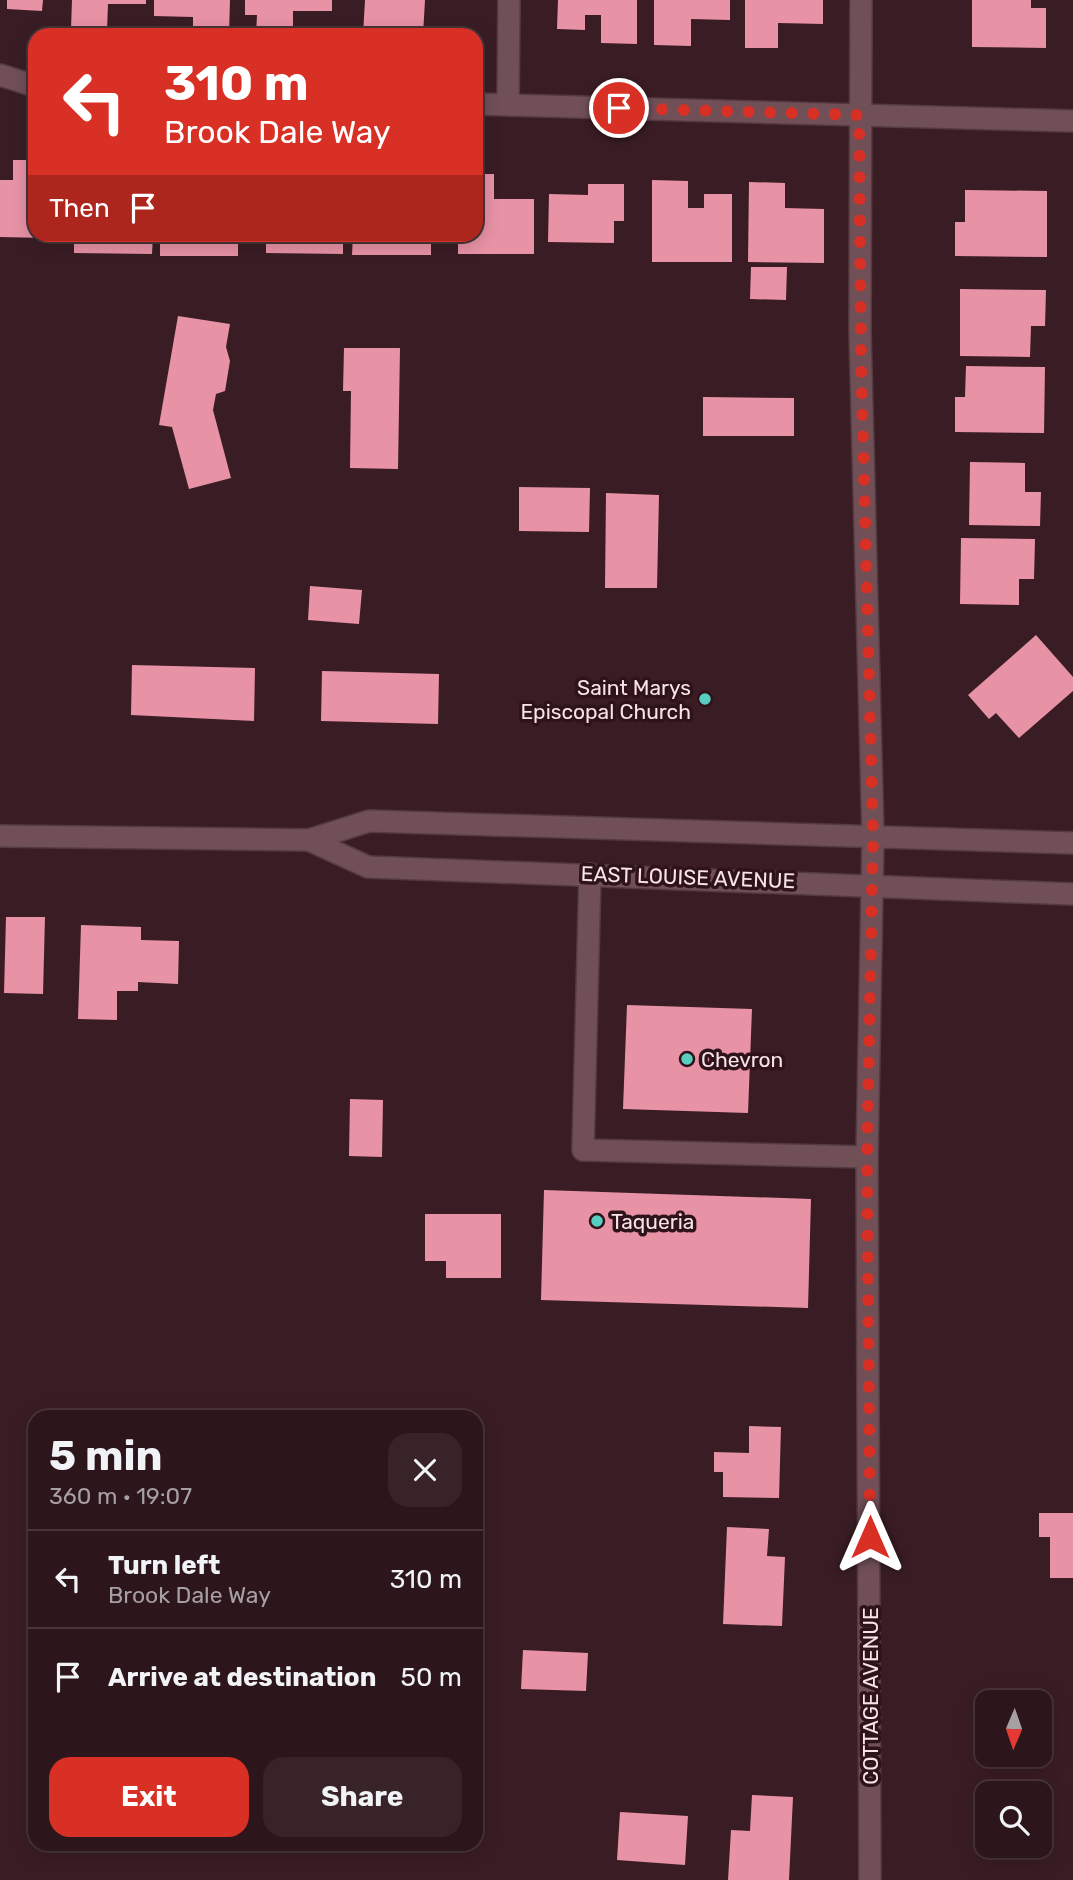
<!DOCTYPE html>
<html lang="en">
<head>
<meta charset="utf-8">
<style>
	:root { --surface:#2c161b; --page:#382328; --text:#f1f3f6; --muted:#a69fa3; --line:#48353a; --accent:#d93025 }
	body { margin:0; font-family:Rubik,sans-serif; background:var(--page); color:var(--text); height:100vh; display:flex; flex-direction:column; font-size:26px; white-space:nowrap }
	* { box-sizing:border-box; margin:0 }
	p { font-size:23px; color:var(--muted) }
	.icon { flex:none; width:38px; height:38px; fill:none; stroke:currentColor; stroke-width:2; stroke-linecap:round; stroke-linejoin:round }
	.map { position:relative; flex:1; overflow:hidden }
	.panel { position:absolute; left:28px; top:1410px; width:455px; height:441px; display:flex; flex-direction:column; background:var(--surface); border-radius:21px; box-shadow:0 4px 18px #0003,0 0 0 2px var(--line) }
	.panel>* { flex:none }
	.top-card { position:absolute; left:28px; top:28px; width:455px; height:214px; border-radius:21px; box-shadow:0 4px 18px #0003,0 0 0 2px var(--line); background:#d93025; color:#fff; overflow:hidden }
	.needle { width:46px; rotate:182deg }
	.fabs { position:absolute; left:975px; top:1690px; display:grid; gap:14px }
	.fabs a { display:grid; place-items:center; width:77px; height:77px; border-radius:14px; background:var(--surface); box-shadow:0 4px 18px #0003,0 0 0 2px var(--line); font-size:35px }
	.pin { position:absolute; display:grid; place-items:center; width:60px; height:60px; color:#fff; margin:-30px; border:4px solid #fff; border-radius:50%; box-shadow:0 2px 7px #0007 }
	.me { position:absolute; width:77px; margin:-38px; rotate:0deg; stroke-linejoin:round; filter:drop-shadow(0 0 5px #0008) }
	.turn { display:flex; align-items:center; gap:24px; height:147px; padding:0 21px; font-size:32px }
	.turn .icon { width:91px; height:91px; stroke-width:2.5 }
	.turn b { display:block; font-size:49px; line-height:60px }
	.then { display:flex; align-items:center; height:66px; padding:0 21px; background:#0003; gap:14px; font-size:26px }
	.round { display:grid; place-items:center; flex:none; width:74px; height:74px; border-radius:21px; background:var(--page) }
	.summary { display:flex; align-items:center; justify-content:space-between; height:119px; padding:0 21px }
	h1 { font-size:42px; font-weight:700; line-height:52px }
	.button { display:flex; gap:14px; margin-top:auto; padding:14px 21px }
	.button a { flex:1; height:80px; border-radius:21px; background:var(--accent); color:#fff; font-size:28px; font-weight:700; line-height:80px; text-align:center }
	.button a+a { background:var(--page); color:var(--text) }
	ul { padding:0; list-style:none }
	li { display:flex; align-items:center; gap:21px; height:98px; padding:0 21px; border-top:2px solid var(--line) }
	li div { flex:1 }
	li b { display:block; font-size:26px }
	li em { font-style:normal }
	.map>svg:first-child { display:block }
	.building { fill:#e892a6 }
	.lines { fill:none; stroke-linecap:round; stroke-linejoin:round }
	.minor-casing { stroke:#543b41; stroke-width:24 }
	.minor { stroke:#714f57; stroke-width:21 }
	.route { stroke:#d93025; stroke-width:12; stroke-dasharray:0 21.6 }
	.poi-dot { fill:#58cec0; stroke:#2f131a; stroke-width:2.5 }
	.labels { text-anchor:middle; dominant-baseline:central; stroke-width:7; stroke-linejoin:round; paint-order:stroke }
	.poi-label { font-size:21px; fill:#f8e3e7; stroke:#2f131a; text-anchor:start }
	.street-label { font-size:21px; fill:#f8e3e7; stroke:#2f131a }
</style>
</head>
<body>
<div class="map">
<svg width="1073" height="1880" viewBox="0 0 1073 1880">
	<rect width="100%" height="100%" fill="#3a1d24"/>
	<!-- building -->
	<path class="building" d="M7 0H43L42 11 7 9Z
		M72 0H146V4H108L107 30 71 29Z
		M154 0H230L229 35H193V17L154 16Z
		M245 0H332V11H293V35H256L257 15H245Z
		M365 0H425L423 35H363Z
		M558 0H637V44L601 43V15H585V30L557 29Z
		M654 0H730V20L691 19V46L654 45Z
		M745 0H823V24L778 23V48H745Z
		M972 0H1031V8H1046V48L972 47Z
		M13 160H35V234H47V238L0 237V180H13Z
		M476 174H494V199H534V254H458V234H476Z
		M652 180 688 181V208H704V194H732V262H652Z
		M749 182 785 183V208L824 209V263L748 262Z
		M588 184H624V221H614V243L548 242 549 194 588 195Z
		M965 190 1047 191V257L955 256V222H965Z
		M74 234H153L152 254 74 253Z
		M160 234H238V256H160Z
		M266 234H343V254L266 253Z
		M353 234H431V255H352Z
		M751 267H787L786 300 750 299Z
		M960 289 1046 290 1045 326H1031L1030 357 960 356Z
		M178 316 230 324 226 347 230 361 225 391 216 394 213 410 231 478 189 489 172 427 159 425Z
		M344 348H400L398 469 350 468 351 391H343Z
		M966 366 1045 367 1044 433 955 432V397H965Z
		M703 397 794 398V436H703Z
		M970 462 1025 463V492H1041L1040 526 969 525Z
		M519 487 590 488 589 532 519 531Z
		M606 493 659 495 657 588H605Z
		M961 538 1035 539 1034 579H1019V605L960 604Z
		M310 586 362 590 359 624 308 620Z
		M1036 635 1073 677V691L1019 738 996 713 989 719 968 695Z
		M132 665 255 668 254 721 131 715Z
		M322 671 439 674 438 724 321 721Z
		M6 917H45L43 994 4 993Z
		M81 925 141 927V940L179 941 178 984 138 982V991H117V1020L78 1019Z
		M627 1005 752 1009 748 1113 623 1109Z
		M350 1099 383 1100 382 1157 349 1156Z
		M544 1190 811 1199 808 1308 541 1300Z
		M425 1214H501V1278H446V1261H425Z
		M749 1426 781 1427 779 1498 723 1497V1472H714V1452L749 1453Z
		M1039 1513H1073V1578H1050V1537H1039Z
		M727 1527 769 1529 767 1556 785 1557 782 1626 723 1624Z
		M523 1650 588 1653 586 1691 521 1689Z
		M752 1795 793 1797 789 1880H728L731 1830 750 1831Z
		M620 1812 688 1816 685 1865 617 1860Z"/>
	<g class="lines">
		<!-- minor casing -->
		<g class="minor-casing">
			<path id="minor" d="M861 0 860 332 873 837 867 1157 870 1880
				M0 75 35 86
				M476 104 1073 121
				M508 105 509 0
				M0 836 309 840 369 821 1073 843
				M309 840 368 867 1073 894
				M590 874 583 1150 867 1157"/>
		</g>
		<!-- minor -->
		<use href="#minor" class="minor"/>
	</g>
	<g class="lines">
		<!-- route -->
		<path class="route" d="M619 108 859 115 861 359 873 837 867 1157 870 1537"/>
	</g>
	<!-- markers -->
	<g class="poi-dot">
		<circle cx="705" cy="699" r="7"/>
		<circle cx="687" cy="1059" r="7"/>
		<circle cx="597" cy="1221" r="7"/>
	</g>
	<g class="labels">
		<!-- poi labels -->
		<g class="poi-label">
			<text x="691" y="687" text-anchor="end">Saint Marys<tspan x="691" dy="24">Episcopal Church</tspan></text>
			<text x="701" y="1059">Chevron</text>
			<text x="611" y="1221">Taqueria</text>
		</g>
		<!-- street labels -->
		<g class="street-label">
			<text transform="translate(688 877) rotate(2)">EAST LOUISE AVENUE</text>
			<text transform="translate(870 1696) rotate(-90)">COTTAGE AVENUE</text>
		</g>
	</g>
</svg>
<div class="fabs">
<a><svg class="needle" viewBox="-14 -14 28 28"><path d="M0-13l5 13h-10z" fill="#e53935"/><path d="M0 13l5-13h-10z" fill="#a69fa3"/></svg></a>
<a><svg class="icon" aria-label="search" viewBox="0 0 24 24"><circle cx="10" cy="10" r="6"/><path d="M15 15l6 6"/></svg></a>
</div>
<div class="pin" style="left:619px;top:108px;background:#d93025"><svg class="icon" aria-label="arrive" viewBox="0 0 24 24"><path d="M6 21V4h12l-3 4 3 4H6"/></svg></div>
<svg class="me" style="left:870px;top:1537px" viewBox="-20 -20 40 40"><path d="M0-17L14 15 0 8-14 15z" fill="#d93025" stroke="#fff" stroke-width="4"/></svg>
<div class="top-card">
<div class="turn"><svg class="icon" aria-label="left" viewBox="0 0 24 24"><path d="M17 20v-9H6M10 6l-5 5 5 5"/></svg><div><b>310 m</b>Brook Dale Way</div></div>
<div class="then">Then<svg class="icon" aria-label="arrive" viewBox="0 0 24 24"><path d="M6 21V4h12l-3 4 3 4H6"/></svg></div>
</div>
<section class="panel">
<div class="summary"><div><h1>5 min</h1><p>360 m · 19:07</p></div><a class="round"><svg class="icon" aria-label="close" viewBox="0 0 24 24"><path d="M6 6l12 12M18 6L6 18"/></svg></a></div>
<ul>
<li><svg class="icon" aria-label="left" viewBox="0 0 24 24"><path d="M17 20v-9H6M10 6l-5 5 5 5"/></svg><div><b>Turn left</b><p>Brook Dale Way</p></div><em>310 m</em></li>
<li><svg class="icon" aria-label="arrive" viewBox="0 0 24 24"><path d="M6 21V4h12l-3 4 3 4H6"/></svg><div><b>Arrive at destination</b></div><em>50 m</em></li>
</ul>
<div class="button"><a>Exit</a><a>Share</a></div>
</section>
</div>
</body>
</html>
